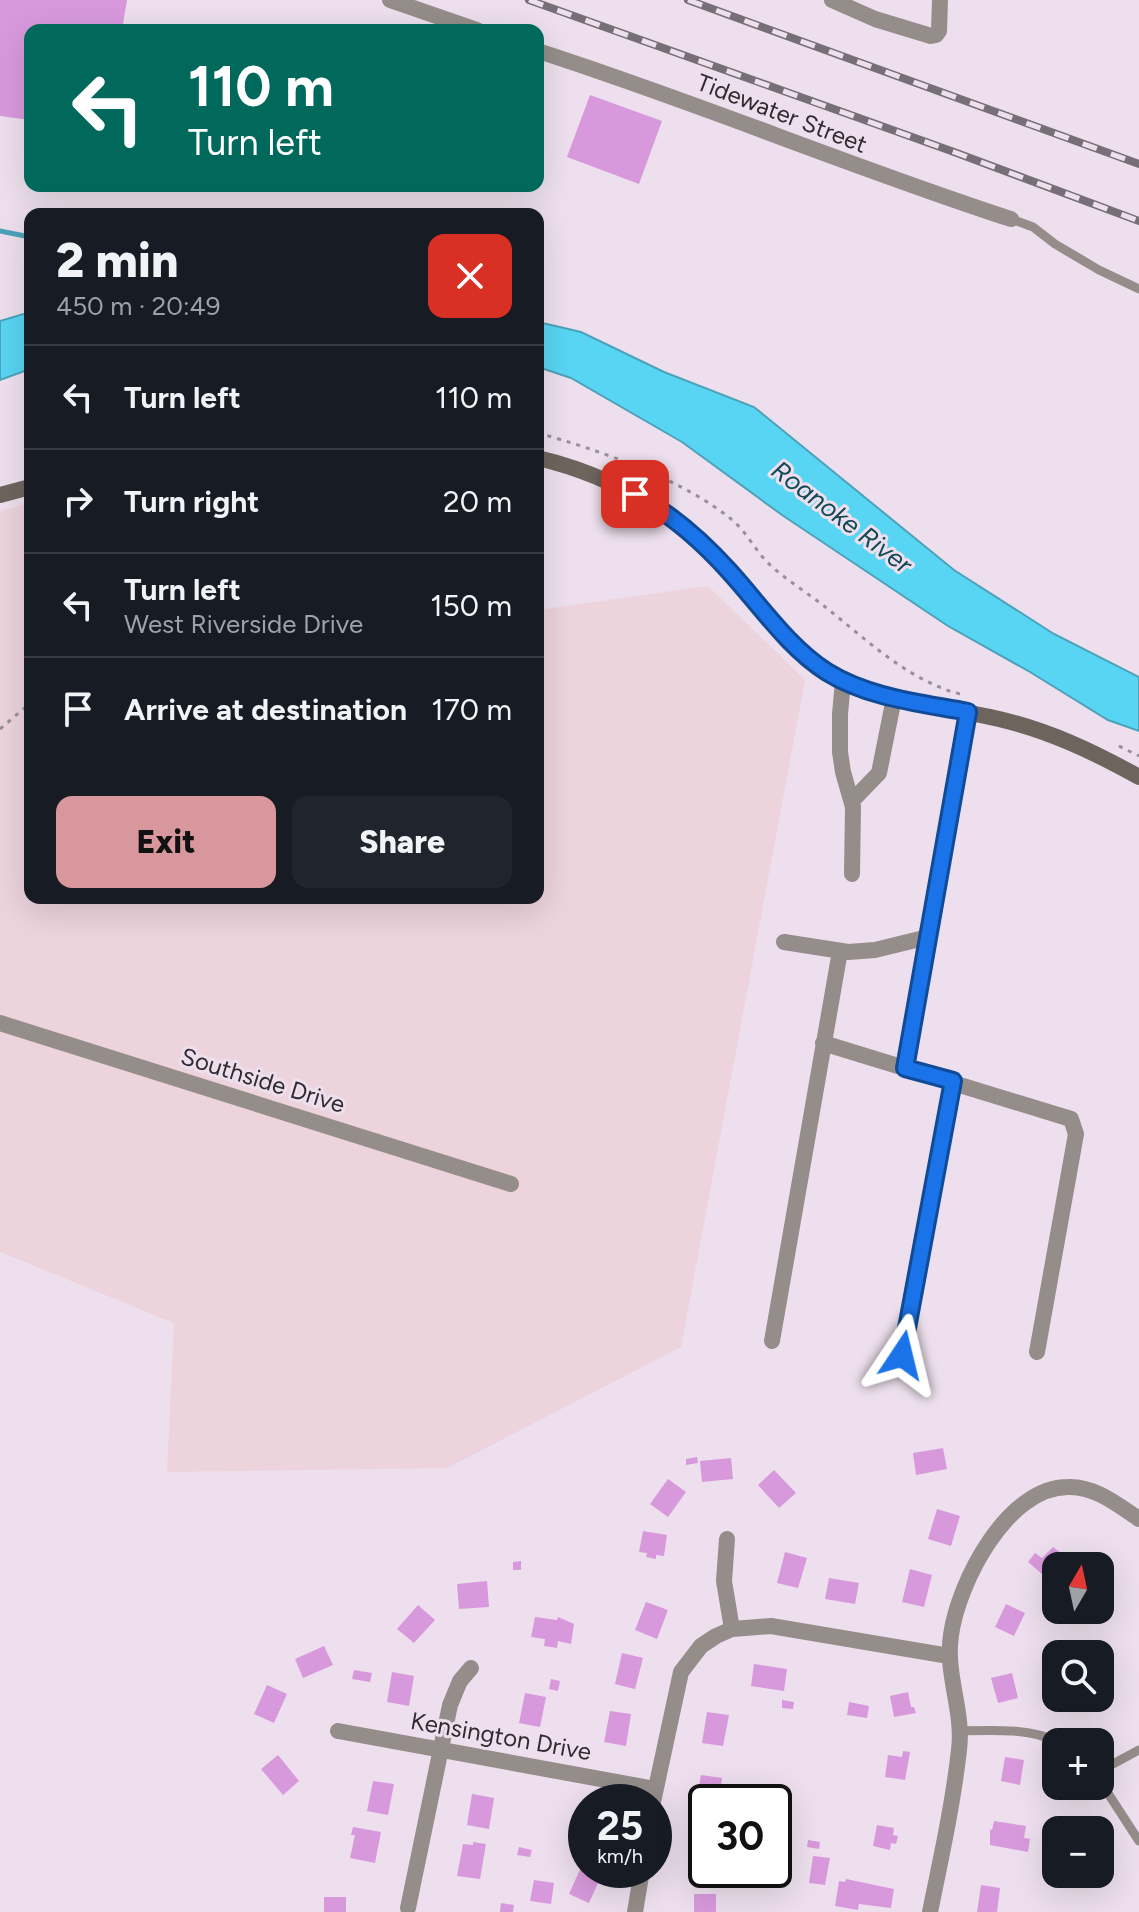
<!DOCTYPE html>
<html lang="en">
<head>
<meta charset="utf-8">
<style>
	:root { --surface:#171b24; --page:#20242c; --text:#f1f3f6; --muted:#9ea1a6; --line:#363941; --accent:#d7979d }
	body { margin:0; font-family:Figtree,sans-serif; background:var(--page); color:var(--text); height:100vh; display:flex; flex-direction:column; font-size:30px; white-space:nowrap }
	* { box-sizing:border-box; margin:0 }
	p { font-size:26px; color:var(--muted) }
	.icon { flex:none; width:44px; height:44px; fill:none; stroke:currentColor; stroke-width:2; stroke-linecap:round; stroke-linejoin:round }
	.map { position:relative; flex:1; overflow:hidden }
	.panel { position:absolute; left:24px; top:208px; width:520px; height:696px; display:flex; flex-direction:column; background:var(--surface); border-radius:16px; box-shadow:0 8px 32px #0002 }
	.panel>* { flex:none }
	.top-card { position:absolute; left:24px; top:24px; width:520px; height:168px; border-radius:16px; box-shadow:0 8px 32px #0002; background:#00695c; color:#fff; overflow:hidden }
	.needle { width:52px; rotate:9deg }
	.fabs { position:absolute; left:1042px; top:1552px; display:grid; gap:16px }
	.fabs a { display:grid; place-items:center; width:72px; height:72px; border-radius:16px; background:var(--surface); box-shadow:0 8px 32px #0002; font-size:40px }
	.speed { position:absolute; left:568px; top:1784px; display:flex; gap:16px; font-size:40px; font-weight:700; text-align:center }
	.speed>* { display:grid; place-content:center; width:104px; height:104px; border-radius:50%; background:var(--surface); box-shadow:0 8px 32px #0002; line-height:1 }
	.speed small { font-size:20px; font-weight:400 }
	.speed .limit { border:4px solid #111; border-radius:12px; background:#fff; color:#111 }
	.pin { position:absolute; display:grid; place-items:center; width:68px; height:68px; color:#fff; margin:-34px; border-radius:16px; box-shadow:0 4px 12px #0006 }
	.me { position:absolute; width:88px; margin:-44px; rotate:10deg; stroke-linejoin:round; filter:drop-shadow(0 0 6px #0008) }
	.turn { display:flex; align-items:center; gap:28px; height:168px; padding:0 32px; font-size:36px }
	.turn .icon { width:104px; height:104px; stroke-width:2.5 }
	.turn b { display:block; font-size:56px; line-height:68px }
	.round { display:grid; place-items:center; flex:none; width:84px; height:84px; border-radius:16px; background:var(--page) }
	.headline { display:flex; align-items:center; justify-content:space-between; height:136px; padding:0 32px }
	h1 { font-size:48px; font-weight:800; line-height:60px }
	.button { display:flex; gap:16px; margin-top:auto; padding:16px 32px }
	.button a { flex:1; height:92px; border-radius:16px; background:var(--accent); color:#111; font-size:32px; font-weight:800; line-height:92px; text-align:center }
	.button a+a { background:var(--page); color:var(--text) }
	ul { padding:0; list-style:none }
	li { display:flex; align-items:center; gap:24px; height:104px; padding:0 32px; border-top:2px solid var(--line) }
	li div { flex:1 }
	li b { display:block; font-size:30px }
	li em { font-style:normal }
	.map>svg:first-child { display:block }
	.industrial { fill:#ecd3dc }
	.water { fill:#58d5f3; stroke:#4ca2b9; stroke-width:2 }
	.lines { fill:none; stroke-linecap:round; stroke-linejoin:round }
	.stream { stroke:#4ca2b9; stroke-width:5 }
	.building { fill:#d899dc }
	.path { stroke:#998f99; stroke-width:3; stroke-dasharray:4 6; stroke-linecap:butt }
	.lane { stroke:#948d89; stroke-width:9 }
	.street { stroke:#948d89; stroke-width:16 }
	.secondary { stroke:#6d645d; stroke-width:16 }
	.rail-casing { stroke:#776f78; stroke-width:8 }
	.rail { stroke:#eddfed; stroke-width:5; stroke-dasharray:15; stroke-linecap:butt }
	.route-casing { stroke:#114b97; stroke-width:20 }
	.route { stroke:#1a73e8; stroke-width:14 }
	.labels { text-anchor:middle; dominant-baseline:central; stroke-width:6; stroke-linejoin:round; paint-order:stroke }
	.street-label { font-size:24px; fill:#302b31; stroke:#eddfed }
	.water-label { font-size:26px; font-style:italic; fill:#124956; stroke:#eddfed }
</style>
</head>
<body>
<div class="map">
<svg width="1139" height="1912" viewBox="0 0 1139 1912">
	<rect width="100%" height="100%" fill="#eddfed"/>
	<!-- industrial -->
	<path class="industrial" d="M30 503V898H538V610L708 586 805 680 681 1347 447 1468 167 1472 174 1323 0 1252V511Z"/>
	<!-- water -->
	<path class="water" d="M30 312V369L0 380V321Z
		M538 322 581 332 664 372 754 407 954 570 1054 634 1139 677V731L1108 720 1030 672 948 626 782 515 682 442 571 378 538 367Z"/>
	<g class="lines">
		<!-- stream -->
		<path class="stream" d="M0 231 30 237"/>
	</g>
	<!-- building -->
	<path class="building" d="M0 0H127L122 30H30V120L0 116Z
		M590 95 662 121 639 184 567 157Z
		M943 1448 947 1469 916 1475 913 1453Z
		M697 1457 698 1463 686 1465V1459Z
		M731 1458 733 1479 702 1482 700 1461Z
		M774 1470 796 1493 779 1508 758 1485Z
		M668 1479 686 1492 668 1517 650 1504Z
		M937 1509 960 1516 951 1546 928 1539Z
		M643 1531 667 1535 664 1556 656 1555V1559L646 1557 647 1553 639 1552Z
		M1053 1547 1079 1566H1056V1586L1028 1562 1035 1553 1042 1558Z
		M785 1552 807 1558 798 1588 777 1583Z
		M521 1561V1570H513V1562Z
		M910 1569 932 1575 924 1607 902 1602Z
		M829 1578 859 1583 855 1604 825 1599Z
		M487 1581 489 1607 459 1609 457 1584Z
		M646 1602 668 1610 657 1639 635 1630Z
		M1006 1604 1025 1613 1014 1636 995 1627Z
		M418 1605 435 1620 414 1643 397 1629Z
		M535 1617 557 1620 558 1617 574 1624 571 1644 558 1641 557 1648 544 1646 545 1639 531 1637Z
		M324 1646 333 1665 303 1678 295 1659Z
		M622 1653 643 1658 635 1689 615 1684Z
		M754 1664 787 1669 784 1691 751 1686Z
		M354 1670 372 1673 370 1682 352 1679Z
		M392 1672 414 1676 409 1706 387 1702Z
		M1012 1673 1018 1698 998 1703 991 1678Z
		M551 1679 560 1681 558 1691 549 1689Z
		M267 1685 287 1694 274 1723 254 1714Z
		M908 1692 911 1707H914L916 1713 894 1717 890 1696Z
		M525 1693 546 1697 540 1727 519 1723Z
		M782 1700 794 1702 793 1709 782 1708Z
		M849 1702 869 1706 867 1718 847 1715Z
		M610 1711 631 1714 626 1746 604 1742Z
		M707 1712 729 1715 723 1746 702 1743Z
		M903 1751 910 1752 905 1780 885 1777 888 1755 902 1757Z
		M278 1755 299 1781 283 1795 261 1769Z
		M1005 1757 1024 1760 1020 1785 1001 1781Z
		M701 1775 722 1778 719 1802H706V1807L696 1805Z
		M373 1781 394 1784 388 1815 367 1811Z
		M472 1794 494 1798 489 1829 467 1825Z
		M584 1816H586V1846L579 1845Z
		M994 1821 1026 1826 1024 1838 1030 1839 1028 1852 990 1845V1829L992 1830Z
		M877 1825 894 1828 893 1835 898 1836 896 1844 891 1843 890 1850 873 1846Z
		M353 1827 381 1832 375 1863 350 1858 355 1835H351Z
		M698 1827 706 1828V1859L694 1857Z
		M808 1840 820 1842 819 1849 807 1847Z
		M473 1842 486 1844 480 1879 457 1876 463 1844 473 1845Z
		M519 1847 532 1850 530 1857 517 1855Z
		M813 1856 830 1858 825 1885 809 1883Z
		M582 1865 586 1870 602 1874 589 1903 569 1894Z
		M746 1874 760 1876 759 1885 744 1883Z
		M846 1879 894 1889 891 1908 859 1904 858 1910 835 1906 839 1881 845 1882Z
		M534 1880 554 1883 551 1904 530 1901Z
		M981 1885 1000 1888 997 1912H977Z
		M694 1894H716V1912H694Z
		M324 1897H346V1912H324Z
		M501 1903 514 1905 513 1912H500Z"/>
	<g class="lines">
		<!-- path -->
		<path class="path" d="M538 433C599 450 682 479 731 519 745 530 754 548 766 561 783 578 805 591 824 606 866 639 907 680 960 694
			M0 729 28 705
			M1119 746 1139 756"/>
		<!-- lane -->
		<path class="lane" d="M1011 219 1033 227 1055 244 1099 270 1139 289
			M960 1731C993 1730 1029 1728 1059 1742
			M1100 1771 1139 1750
			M1100 1781 1139 1841"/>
		<!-- street -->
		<path class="street" d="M390 0 477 30
			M832 0 875 19 931 36 936 35 939 31 940 0
			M538 51C697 102 851 167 1011 219
			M843 681 840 714V752L843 772 853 807 852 874
			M852 801 879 773 894 698
			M784 942 848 952 875 950 928 937
			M0 1023 511 1184
			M823 1043 1071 1119 1076 1134 1037 1352
			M905 1068 968 712
			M772 1341 840 951
			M902 1355 953 1081
			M727 1539 724 1581 732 1629
			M338 1731 655 1789
			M653 1802 681 1672 701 1646 716 1636 732 1629 771 1626 949 1656
			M408 1908 450 1705 460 1681 471 1668
			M635 1912 642 1870
			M930 1912C941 1858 953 1804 959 1750 964 1711 945 1675 951 1635 958 1583 1007 1487 1068 1487 1095 1486 1118 1505 1139 1519"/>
		<!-- secondary -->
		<path class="secondary" d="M538 458C614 476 676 513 728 570 760 604 787 644 825 670 875 705 942 705 999 719 1050 731 1094 752 1139 777
			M0 495 30 487"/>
		<!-- rail casing -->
		<g class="rail-casing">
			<path id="rail" d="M529 0 954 152 1139 221
				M688 0 1139 164"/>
		</g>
		<!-- rail -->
		<use href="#rail" class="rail"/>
	</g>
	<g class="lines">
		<!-- route casing -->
		<g class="route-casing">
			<path id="route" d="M635 494C671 514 702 541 729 571 760 605 788 647 827 672 869 698 921 703 968 712L905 1068 953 1081 902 1355"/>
		</g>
		<!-- route -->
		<use href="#route" class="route"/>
	</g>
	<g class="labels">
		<!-- street labels -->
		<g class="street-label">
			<text transform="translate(782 113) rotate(21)">Tidewater Street</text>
			<text transform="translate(263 1080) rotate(17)">Southside Drive</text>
			<text transform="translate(501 1736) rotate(10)">Kensington Drive</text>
		</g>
		<!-- water labels -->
		<g class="water-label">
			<text transform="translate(842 517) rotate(37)">Roanoke River</text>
		</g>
	</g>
</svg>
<div class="fabs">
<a><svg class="needle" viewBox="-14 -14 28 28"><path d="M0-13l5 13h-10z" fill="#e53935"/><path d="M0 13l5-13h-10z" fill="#9ea1a6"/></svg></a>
<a><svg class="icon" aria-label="search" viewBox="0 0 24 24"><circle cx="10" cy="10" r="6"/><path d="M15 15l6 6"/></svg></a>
<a>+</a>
<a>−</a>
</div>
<div class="speed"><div>25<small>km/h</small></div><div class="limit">30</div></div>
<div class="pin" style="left:635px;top:494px;background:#d93025"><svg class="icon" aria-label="arrive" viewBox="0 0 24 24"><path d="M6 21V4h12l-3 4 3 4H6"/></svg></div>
<svg class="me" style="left:902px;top:1355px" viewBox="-20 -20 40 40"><path d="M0-17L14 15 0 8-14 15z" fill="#1a73e8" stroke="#fff" stroke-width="4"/></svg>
<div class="top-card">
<div class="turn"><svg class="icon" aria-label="left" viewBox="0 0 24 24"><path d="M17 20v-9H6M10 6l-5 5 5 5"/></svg><div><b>110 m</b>Turn left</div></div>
</div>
<section class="panel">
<div class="headline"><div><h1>2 min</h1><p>450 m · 20:49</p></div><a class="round" style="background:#d93025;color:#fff"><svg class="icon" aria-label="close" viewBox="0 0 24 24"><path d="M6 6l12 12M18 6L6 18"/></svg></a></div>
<ul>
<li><svg class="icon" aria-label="left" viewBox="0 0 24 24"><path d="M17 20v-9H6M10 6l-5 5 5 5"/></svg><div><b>Turn left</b></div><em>110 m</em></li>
<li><svg class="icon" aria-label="right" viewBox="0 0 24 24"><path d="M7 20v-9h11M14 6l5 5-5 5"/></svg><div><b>Turn right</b></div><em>20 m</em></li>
<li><svg class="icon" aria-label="left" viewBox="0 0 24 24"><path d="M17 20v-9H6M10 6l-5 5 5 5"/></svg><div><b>Turn left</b><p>West Riverside Drive</p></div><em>150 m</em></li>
<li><svg class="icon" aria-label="arrive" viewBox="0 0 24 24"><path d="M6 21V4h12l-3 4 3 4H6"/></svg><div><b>Arrive at destination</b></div><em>170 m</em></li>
</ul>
<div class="button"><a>Exit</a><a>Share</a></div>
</section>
</div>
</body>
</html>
